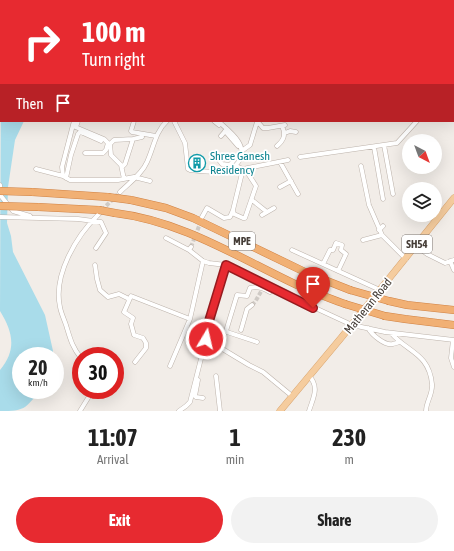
<!DOCTYPE html>
<html lang="en">
<head>
<meta charset="utf-8">
<style>
	:root { --surface:#fff; --page:#f2f2f2; --text:#222; --muted:#767676; --accent:#e72a30 }
	body { margin:0; font-family:"Asap Condensed",sans-serif; background:var(--page); color:var(--text); height:100vh; display:flex; flex-direction:column; font-size:15px; white-space:nowrap }
	* { box-sizing:border-box; margin:0 }
	p { font-size:13px; color:var(--muted) }
	.icon { flex:none; width:22px; height:22px; fill:none; stroke:currentColor; stroke-width:2; stroke-linecap:round; stroke-linejoin:round }
	.map { position:relative; height:411px; overflow:hidden }
	.details { display:flex; flex-direction:column; background:var(--surface); flex:1 }
	.details>* { flex:none }
	.top-card { position:absolute; left:0px; top:0px; width:454px; height:122px; box-shadow:0 4px 16px #0002; background:#e72a30; color:#fff; overflow:hidden }
	.needle { width:26px; rotate:139deg }
	.buttons { position:absolute; left:402px; top:134px; display:grid; gap:8px }
	.buttons a { display:grid; place-items:center; width:40px; height:40px; border-radius:50%; background:var(--surface); box-shadow:0 4px 16px #0002; font-size:20px }
	.speed { position:absolute; left:12px; top:347px; display:flex; gap:8px; font-size:20px; font-weight:700; text-align:center }
	.speed>* { display:grid; place-content:center; width:52px; height:52px; border-radius:50%; background:var(--surface); box-shadow:0 4px 16px #0002; line-height:1 }
	.speed small { font-size:10px; font-weight:400 }
	.speed .limit { border:6px solid #d22; background:#fff; color:#111 }
	.pin { position:absolute; display:grid; place-items:center; width:34px; height:34px; color:#fff; margin:-41px -17px; border-radius:50% 50% 50% 0; rotate:-45deg; box-shadow:0 0 4px #0007 }
	.pin .icon { rotate:45deg }
	.me { position:absolute; width:44px; margin:-22px; rotate:9deg; stroke-linejoin:round; filter:drop-shadow(0 0 3px #0008) }
	.turn { display:flex; align-items:center; gap:14px; height:84px; padding:0 16px; font-size:18px }
	.turn .icon { width:52px; height:52px; stroke-width:2.5 }
	.turn b { display:block; font-size:28px; line-height:34px }
	.then { display:flex; align-items:center; height:38px; padding:0 16px; background:#0003; gap:8px; font-size:15px }
	.eta { display:flex; justify-content:space-evenly; align-items:center; height:68px; text-align:center }
	.eta b { font-size:24px; font-weight:700; line-height:28px }
	.action { display:flex; gap:8px; margin-top:auto; padding:8px 16px }
	.action a { flex:1; height:46px; border-radius:24px; background:var(--accent); color:#fff; font-size:16px; font-weight:700; line-height:46px; text-align:center }
	.action a+a { background:var(--page); color:var(--text) }
	.map>svg:first-child { display:block }
	.water { fill:#a9dcea }
	.lines { fill:none; stroke-linecap:round; stroke-linejoin:round }
	.minor-tunnel { stroke:#cfcac5; stroke-width:4; stroke-dasharray:4 2; stroke-linecap:butt }
	.minor-casing { stroke:#bdb3ab; stroke-width:5 }
	.tertiary-casing { stroke:#bdb3ab; stroke-width:6 }
	.primary-casing { stroke:#d9a56f; stroke-width:7 }
	.motorway-casing { stroke:#d08244; stroke-width:8 }
	.minor { stroke:#fff; stroke-width:4 }
	.tertiary { stroke:#fff; stroke-width:5 }
	.primary { stroke:#f5cc9e; stroke-width:6 }
	.motorway { stroke:#f1b074; stroke-width:7 }
	.motorway-bridge-casing { stroke:#d08244; stroke-width:8; stroke-linecap:butt }
	.motorway-bridge { stroke:#f1b074; stroke-width:7 }
	.route-casing { stroke:#961b1f; stroke-width:10 }
	.route { stroke:#e72a30; stroke-width:7 }
	.labels { text-anchor:middle; dominant-baseline:central; stroke-width:3.5; stroke-linejoin:round; paint-order:stroke }
	.shield { fill:#fff; stroke:#7d7773; stroke-width:1 }
	.shield-label { font-size:11px; font-weight:bold; fill:#453d37 }
	.culture-label { font-size:12px; fill:#0d838f; stroke:#fff; text-anchor:start }
	.street-label { font-size:12px; fill:#453d37; stroke:#fff }
</style>
</head>
<body>
<div class="map">
<svg width="454" height="411" viewBox="0 0 454 411">
	<rect width="100%" height="100%" fill="#f2ede8"/>
	<!-- water -->
	<path class="water" d="M1 48V121H24L15 140 8 187 7 223 11 236 13 252 45 315 53 351 52 356H21V390H41C24 409 26 411 0 411V370C17 350 13 332 0 311Z"/>
	<g class="lines">
		<!-- minor-tunnel -->
		<path class="minor-tunnel" d="M102 210 120 192
			M191 247 201 221
			M252 305 255 302 262 290"/>
		<!-- minor casing -->
		<g class="minor-casing">
			<path id="minor" d="M103 0 104 1
				M128 0 129 1
				M210 0H226
				M318 0 320 1
				M25 1 26 0
				M96 1 97 0
				M139 1 140 0
				M163 1V0
				M272 1 273 0
				M363 1 364 0
				M0 38 1 36
				M453 96H454
				M74 121 62 167 63 176 70 180H118L134 177 150 181
				M134 121 131 131 132 132 156 136
				M174 121 185 143 188 169 190 170C200 171 218 173 227 171 233 170 236 165 239 161 249 145 229 131 218 121
				M214 121 219 125 220 123
				M257 121 263 128H268L285 125
				M73 126 104 139 108 143 106 150 103 153H85
				M76 127 78 121
				M225 131 238 146
				M285 133 290 131 296 132
				M221 136 227 129
				M384 145 393 194
				M277 146C284 140 286 135 282 126
				M374 147 383 199
				M243 150 250 145 257 122
				M300 157 397 143 417 121
				M218 159 222 164 230 165
				M280 162 298 194
				M236 166 243 169 288 160
				M361 166 369 205 382 235 406 259
				M122 167 125 164 133 139
				M234 168 230 165 239 154
				M36 169 63 176
				M66 178 71 155 78 134 80 132 83 133 101 141
				M124 179 121 165 111 155 110 144 114 140 133 139 142 137
				M0 185 1 196 13 211 30 216
				M280 187 291 181
				M120 192C129 183 142 174 147 162 154 147 155 132 167 121
				M252 200 267 212
				M233 211 234 214 243 218H245L256 186 245 169
				M262 215 274 208
				M0 217 78 219 101 222 106 233 96 248
				M202 217 207 208 224 218 230 217 233 210 243 169
				M379 230 383 226
				M166 238 189 250
				M363 240 382 235
				M416 246 427 254 445 263 454 260
				M292 250 380 290
				M203 261 209 263 226 265 257 281 352 325 385 332 454 340
				M450 261 454 270
				M323 264 330 250H333L336 243 342 245 341 250 346 254 338 271
				M95 265 97 279 100 290 108 297 119 294 129 299
				M226 265 209 321 206 339 249 365 263 372 292 396
				M368 328C372 335 385 346 393 344 394 344 399 342 400 342
				M241 330 247 309 252 305
				M391 333C407 352 429 353 432 384 433 394 426 402 426 411
				M453 340 451 358 454 367
				M257 342 227 332 226 331 237 295 247 296 250 288C257 286 265 289 270 292
				M81 358C72 347 70 338 66 325 64 319 61 313 60 307 53 275 76 236 99 214
				M135 362 146 348V343L143 338 134 335 131 324 133 318 124 312 131 296 190 319
				M170 366 190 319 203 261 189 250 191 247
				M216 376 220 411
				M198 380 195 396 196 397 203 398
				M80 411 93 390
				M179 411 186 406 190 402 206 339
				M309 411C313 398 320 387 309 376"/>
		</g>
		<!-- tertiary casing -->
		<g class="tertiary-casing">
			<path id="tertiary" d="M406 0 407 1
				M415 0 417 1
				M453 22 454 23
				M453 28 454 29"/>
		</g>
		<!-- primary casing -->
		<g class="primary-casing">
			<path id="primary" d="M280 411 341 338 454 198"/>
		</g>
		<!-- motorway casing -->
		<g class="motorway-casing">
			<path id="motorway" d="M32 192 108 197
				M131 200 166 208 193 218 307 273 350 290
				M38 207 99 210
				M115 213C182 221 239 258 299 286 314 293 330 298 345 304
				M389 301 407 305 454 310
				M385 316 405 319 454 325"/>
		</g>
		<!-- minor -->
		<use href="#minor" class="minor"/>
		<!-- tertiary -->
		<use href="#tertiary" class="tertiary"/>
		<!-- primary -->
		<use href="#primary" class="primary"/>
		<!-- motorway -->
		<use href="#motorway" class="motorway"/>
		<!-- motorway-bridge casing -->
		<g class="motorway-bridge-casing">
			<path id="motorway-bridge" d="M0 191 32 192
				M108 197 131 200
				M0 206 38 207
				M99 210 115 213
				M350 290 389 301
				M345 304 385 316"/>
		</g>
		<!-- motorway-bridge -->
		<use href="#motorway-bridge" class="motorway-bridge"/>
	</g>
	<g class="lines">
		<!-- route casing -->
		<g class="route-casing">
			<path id="route" d="M206 339 209 321 226 265 313 308"/>
		</g>
		<!-- route -->
		<use href="#route" class="route"/>
	</g>
	<!-- icons -->
	<defs>
		<g id="building-ring" transform="scale(0.9)"><circle r="9.5" fill="#fff" stroke="#0f9aa8" stroke-width="1.5"/><path d="M-4-6H4V6H1V3H-1V6H-4ZM-2.5-4.3h1.7v1.8h-1.7ZM.8-4.3h1.7v1.8H.8ZM-2.5-1h1.7V.8h-1.7ZM.8-1h1.7V.8H.8Z" fill="#0f9aa8"/></g>
	</defs>
	<g fill-rule="evenodd">
		<use href="#building-ring" x="197" y="163"/>
	</g>
	<g class="labels">
		<!-- shield labels -->
		<g class="shield">
			<rect x="229" y="232" width="26" height="18" rx="3"/>
			<rect x="402" y="235" width="30" height="18" rx="3"/>
		</g>
		<g class="shield-label">
			<text x="242" y="241">MPE</text>
			<text x="417" y="244">SH54</text>
		</g>
		<!-- culture labels -->
		<g class="culture-label">
			<text x="210" y="156">Shree Ganesh<tspan x="210" dy="14">Residency</tspan></text>
		</g>
		<!-- street labels -->
		<g class="street-label">
			<text transform="translate(368 306) rotate(-51)">Matheran Road</text>
		</g>
	</g>
</svg>
<div class="buttons">
<a><svg class="needle" viewBox="-14 -14 28 28"><path d="M0-13l5 13h-10z" fill="#e53935"/><path d="M0 13l5-13h-10z" fill="#767676"/></svg></a>
<a><svg class="icon" aria-label="layers" viewBox="0 0 24 24"><path d="M12 4l9 5-9 5-9-5zM3 14l9 5 9-5"/></svg></a>
</div>
<div class="speed"><div>20<small>km/h</small></div><div class="limit">30</div></div>
<div class="pin" style="left:313px;top:308px;background:#d93025"><svg class="icon" aria-label="arrive" viewBox="0 0 24 24"><path d="M6 21V4h12l-3 4 3 4H6"/></svg></div>
<svg class="me" style="left:206px;top:339px" viewBox="-20 -20 40 40"><circle r="17" fill="#e72a30" stroke="#fff" stroke-width="3"/><path d="M0-11L8 9 0 5-8 9z" fill="#fff"/></svg>
<div class="top-card">
<div class="turn"><svg class="icon" aria-label="right" viewBox="0 0 24 24"><path d="M7 20v-9h11M14 6l5 5-5 5"/></svg><div><b>100 m</b>Turn right</div></div>
<div class="then">Then<svg class="icon" aria-label="arrive" viewBox="0 0 24 24"><path d="M6 21V4h12l-3 4 3 4H6"/></svg></div>
</div>
</div>
<section class="details">
<div class="eta">
<div><b>11:07</b><p>Arrival</p></div>
<div><b>1</b><p>min</p></div>
<div><b>230</b><p>m</p></div>
</div>
<div class="action"><a>Exit</a><a>Share</a></div>
</section>
</body>
</html>
